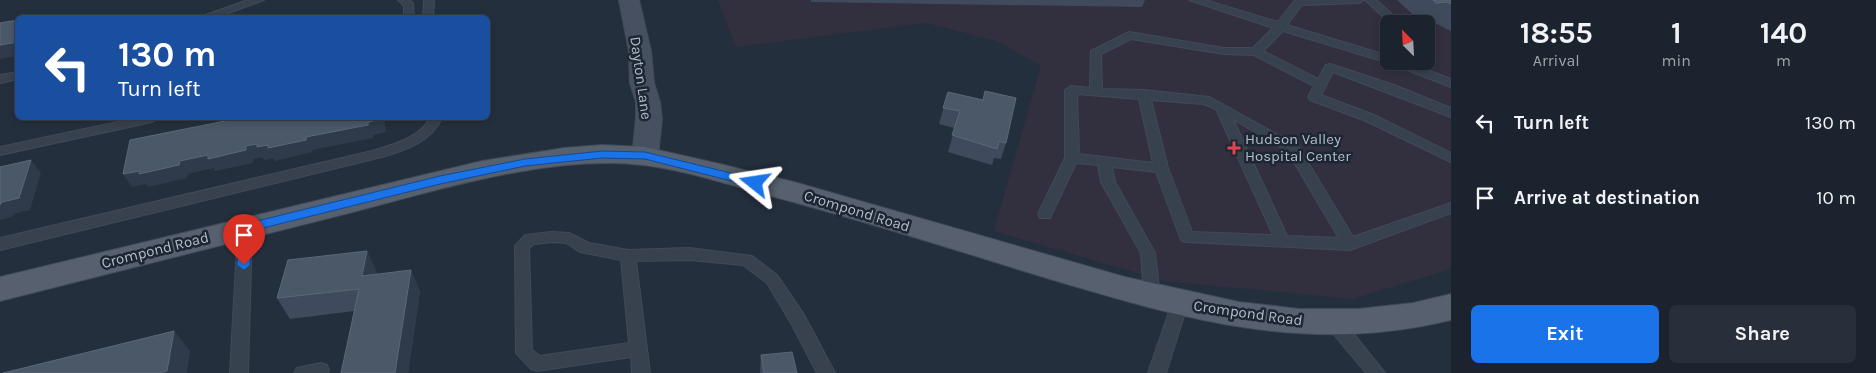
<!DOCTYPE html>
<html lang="en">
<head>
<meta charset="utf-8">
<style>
	:root { --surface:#1b232e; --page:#282f3a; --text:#f1f3f6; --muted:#a0a4aa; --line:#39404a; --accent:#1a73e8 }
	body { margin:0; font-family:Karla,sans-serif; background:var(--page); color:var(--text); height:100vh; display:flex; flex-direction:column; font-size:19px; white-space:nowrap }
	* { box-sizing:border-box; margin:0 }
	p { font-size:16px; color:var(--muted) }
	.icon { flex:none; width:28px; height:28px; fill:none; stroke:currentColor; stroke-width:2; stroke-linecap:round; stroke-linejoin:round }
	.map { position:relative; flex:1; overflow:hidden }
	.panel { display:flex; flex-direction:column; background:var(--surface); width:425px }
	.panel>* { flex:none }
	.banner { position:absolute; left:15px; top:15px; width:475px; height:105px; border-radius:8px; box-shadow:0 2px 8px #0003,0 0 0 1px var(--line); background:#1a4fa0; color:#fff; overflow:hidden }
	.needle { width:32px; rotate:336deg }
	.tools { position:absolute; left:1380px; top:15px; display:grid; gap:10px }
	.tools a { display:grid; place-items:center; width:55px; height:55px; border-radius:8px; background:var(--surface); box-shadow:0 2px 8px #0003,0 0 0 1px var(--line); font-size:25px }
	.pin { position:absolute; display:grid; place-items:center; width:42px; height:42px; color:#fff; margin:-51px -21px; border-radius:50% 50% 50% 0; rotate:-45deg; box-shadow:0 0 5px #0007 }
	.pin .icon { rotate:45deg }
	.me { position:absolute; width:55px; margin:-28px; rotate:285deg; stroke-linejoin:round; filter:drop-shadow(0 0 4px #0008) }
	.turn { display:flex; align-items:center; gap:18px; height:105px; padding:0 20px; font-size:22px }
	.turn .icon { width:65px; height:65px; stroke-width:2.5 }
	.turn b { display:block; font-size:35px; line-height:42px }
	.eta { display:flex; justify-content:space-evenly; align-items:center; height:85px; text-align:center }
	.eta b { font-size:30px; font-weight:700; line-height:35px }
	.cta { display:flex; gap:10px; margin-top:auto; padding:10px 20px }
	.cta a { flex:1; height:58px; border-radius:8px; background:var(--accent); color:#fff; font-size:20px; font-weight:700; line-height:58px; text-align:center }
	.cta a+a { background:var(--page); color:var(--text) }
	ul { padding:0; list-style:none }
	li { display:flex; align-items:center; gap:15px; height:75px; padding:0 20px }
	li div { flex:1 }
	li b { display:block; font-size:19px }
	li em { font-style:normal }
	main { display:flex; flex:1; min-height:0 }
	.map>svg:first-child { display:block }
	.medical { fill:#32303f; fill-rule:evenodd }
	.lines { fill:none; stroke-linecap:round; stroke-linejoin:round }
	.lane-casing { stroke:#414a57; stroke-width:2 }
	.secondary-casing { stroke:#414a57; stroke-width:2 }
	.primary-casing { stroke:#414a57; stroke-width:2 }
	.lane { fill:#38414e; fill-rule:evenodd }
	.secondary { fill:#465061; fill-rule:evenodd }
	.primary { fill:#56606e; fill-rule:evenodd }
	.wall { fill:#3f4b5c }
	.shaded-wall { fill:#2f3b4b }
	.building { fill:#4b5868; stroke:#5c6777 }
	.route { fill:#1a73e8; stroke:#114b97 }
	.health-dot { fill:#e0444e; stroke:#1d2633; stroke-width:2 }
	.labels { text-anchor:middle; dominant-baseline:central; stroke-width:5; stroke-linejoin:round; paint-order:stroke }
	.street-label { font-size:15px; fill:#b4bcc9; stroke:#1d2633 }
	.poi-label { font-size:15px; fill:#b4bcc9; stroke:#1d2633; text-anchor:start }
</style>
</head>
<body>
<main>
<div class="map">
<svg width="1451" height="373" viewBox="0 0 1451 373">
	<rect width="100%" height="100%" fill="#242f3e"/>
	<!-- medical -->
	<path class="medical" d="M718 0H1451V269L1352 299 1165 281 994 231 1041 66 997 41 926 23 736 47ZM1389 24H1426V61H1389Z"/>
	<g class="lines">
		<!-- lane casing -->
		<g class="lane-casing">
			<path id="lane" d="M248 0H264L215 18H197Z
				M398 0H409L413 3 414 18H404V6Z
				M424 0H434L433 18H423Z
				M1189 0H1205L1278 22 1295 0H1364L1359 3 1302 5 1287 25 1389 56V61H1404L1451 79V87L1389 63 1283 31 1263 51 1318 79 1326 65 1330 64 1394 85 1451 108V117L1333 72 1321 95 1374 115 1451 153V162L1366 121 1310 100 1308 97 1314 86 1254 55 1224 54 1131 39 1101 54 1102 89 1144 90 1209 97 1298 146 1353 237 1451 203V213L1350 250 1187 242 1182 241 1180 237 1156 172 1112 167 1115 182 1155 253 1160 296 1158 300 1152 302 1146 300 1144 296 1141 253 1101 182 1098 165 1076 163 1050 218H1040L1038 214 1065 158V90L1071 86 1090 88 1091 51 1129 32 1224 48H1253L1273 28ZM1077 94 1139 99 1153 163 1079 154ZM1151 100 1203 104 1216 109 1273 235 1192 232 1168 168ZM1233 119 1288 152 1339 238 1287 236Z
				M1365 0H1376L1403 24H1391Z
				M18 72V79L0 83V75Z
				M136 118H158L152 122 0 155V147Z
				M430 118H442C431 142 406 150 382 157L0 250V238L372 151C392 145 420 138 430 118Z
				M245 223 250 224 252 228 248 373H230L238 228 240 224Z
				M552 232 569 233 589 243 628 250 689 248 752 256 777 275 803 313 835 373H817L791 323 767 283 743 265 689 260 636 261 650 373H632L631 357 537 371 531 369 516 353 515 246 525 235ZM552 242 566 243 580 252 621 260 629 343 540 356 532 350 529 248 534 244Z
				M1180 297 1186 299 1188 303 1166 373H1148L1172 303 1174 299Z
				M1334 315 1340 317 1385 373H1366L1328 327 1326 322 1328 317Z
				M321 363 327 365 329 370 328 373H294L297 368Z"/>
		</g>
		<!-- secondary casing -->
		<g class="secondary-casing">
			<path id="secondary" d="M619 0H639L651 51 654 83 660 102 662 119 658 156 654 162 645 165 636 162 632 156 636 119V102L630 83 629 51Z"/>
		</g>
		<!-- primary casing -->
		<g class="primary-casing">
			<path id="primary" d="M602 145 645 147 720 164 794 182 1125 277 1239 302 1299 309H1358L1413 303 1451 294V320C1303 356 1181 318 1040 276 949 248 859 219 767 195 727 184 684 170 643 165 551 154 438 190 349 213 233 242 116 272 0 301V277L482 161 564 148Z"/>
		</g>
		<!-- lane -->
		<use href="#lane" class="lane"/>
		<!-- secondary -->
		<use href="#secondary" class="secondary"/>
		<!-- primary -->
		<use href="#primary" class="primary"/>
	</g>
	<!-- wall -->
	<path class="wall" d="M811 0H1145L1142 7 811 2Z
		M1397 0H1451V31L1433 22 1422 23Z
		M948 92 1006 143 1001 159 994 158 992 165 948 152 955 128 939 124Z
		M377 272V274L420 291 408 373H341L354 311 290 319 277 298Z
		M761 355 797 373H760Z"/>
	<!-- shaded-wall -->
	<path class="shaded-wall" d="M18 42V56L0 59V45Z
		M381 118H384L386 132 373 135V138L312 150V152L275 161 273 158 264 160 262 157 253 159V163L215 171 214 168 188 174 187 178 148 187 146 184 132 187 123 174 257 144 306 137 368 122Z
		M31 160 41 173 30 210 13 214 12 217 0 220V205Z
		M367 251 377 272 372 297 362 276Z
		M411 270 420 291 408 373H395Z
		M174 331 190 351 187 373H159Z"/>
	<!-- building -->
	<path class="building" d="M1433 0H1451V4L1447 2 1436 3Z
		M18 20V42L0 45V23Z
		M985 91 1016 98 1006 143 999 141 997 149 952 135 960 111 943 108 948 92 983 100Z
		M240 118H381V119L368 122V125L306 137V140L268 148V145L257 147V144L246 146V150L208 159V155L180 161 179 165 139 174 140 171 123 174 130 140Z
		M31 160 19 198 2 202 0 205V167Z
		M367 251 362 276 411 270 395 373H341L359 289 277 298 288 260Z
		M174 331 167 371 159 373H3Z
		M792 352 797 373H764L761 355Z"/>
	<!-- route -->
	<path class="route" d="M602 151 645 152 755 179 761 183 755 187 645 159 602 158 525 166 440 184 251 231 250 265 244 270 237 265 241 225 440 176 525 159Z"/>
	<!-- markers -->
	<path class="health-dot" d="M1231.5 140.5h5v5h5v5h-5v5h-5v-5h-5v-5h5z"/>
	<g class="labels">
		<!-- street labels -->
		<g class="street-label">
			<text transform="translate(641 78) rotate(82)">Dayton Lane</text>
			<text transform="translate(857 211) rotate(17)">Crompond Road</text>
			<text transform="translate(155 250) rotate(-14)">Crompond Road</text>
			<text transform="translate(1248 313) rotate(8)">Crompond Road</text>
		</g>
		<!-- poi labels -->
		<g class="poi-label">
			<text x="1245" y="139">Hudson Valley<tspan x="1245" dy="17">Hospital Center</tspan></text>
		</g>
	</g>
</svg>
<div class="tools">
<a><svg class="needle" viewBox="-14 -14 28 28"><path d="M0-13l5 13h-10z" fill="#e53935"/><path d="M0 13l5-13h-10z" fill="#a0a4aa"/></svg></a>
</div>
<div class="pin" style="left:244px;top:265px;background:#d93025"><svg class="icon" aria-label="arrive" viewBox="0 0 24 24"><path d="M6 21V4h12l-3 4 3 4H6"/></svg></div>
<svg class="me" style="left:755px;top:183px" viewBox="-20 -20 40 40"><path d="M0-17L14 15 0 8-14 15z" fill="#1a73e8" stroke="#fff" stroke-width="4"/></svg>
<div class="banner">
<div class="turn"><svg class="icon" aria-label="left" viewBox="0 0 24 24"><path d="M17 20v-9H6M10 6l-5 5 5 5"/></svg><div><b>130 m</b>Turn left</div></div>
</div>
</div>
<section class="panel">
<div class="eta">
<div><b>18:55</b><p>Arrival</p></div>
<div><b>1</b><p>min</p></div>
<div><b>140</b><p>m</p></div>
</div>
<ul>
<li><svg class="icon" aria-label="left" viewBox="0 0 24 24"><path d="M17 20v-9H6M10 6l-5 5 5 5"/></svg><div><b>Turn left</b></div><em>130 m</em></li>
<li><svg class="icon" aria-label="arrive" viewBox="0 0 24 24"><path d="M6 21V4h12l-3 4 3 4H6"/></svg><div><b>Arrive at destination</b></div><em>10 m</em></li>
</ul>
<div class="cta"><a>Exit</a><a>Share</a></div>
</section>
</main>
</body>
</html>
